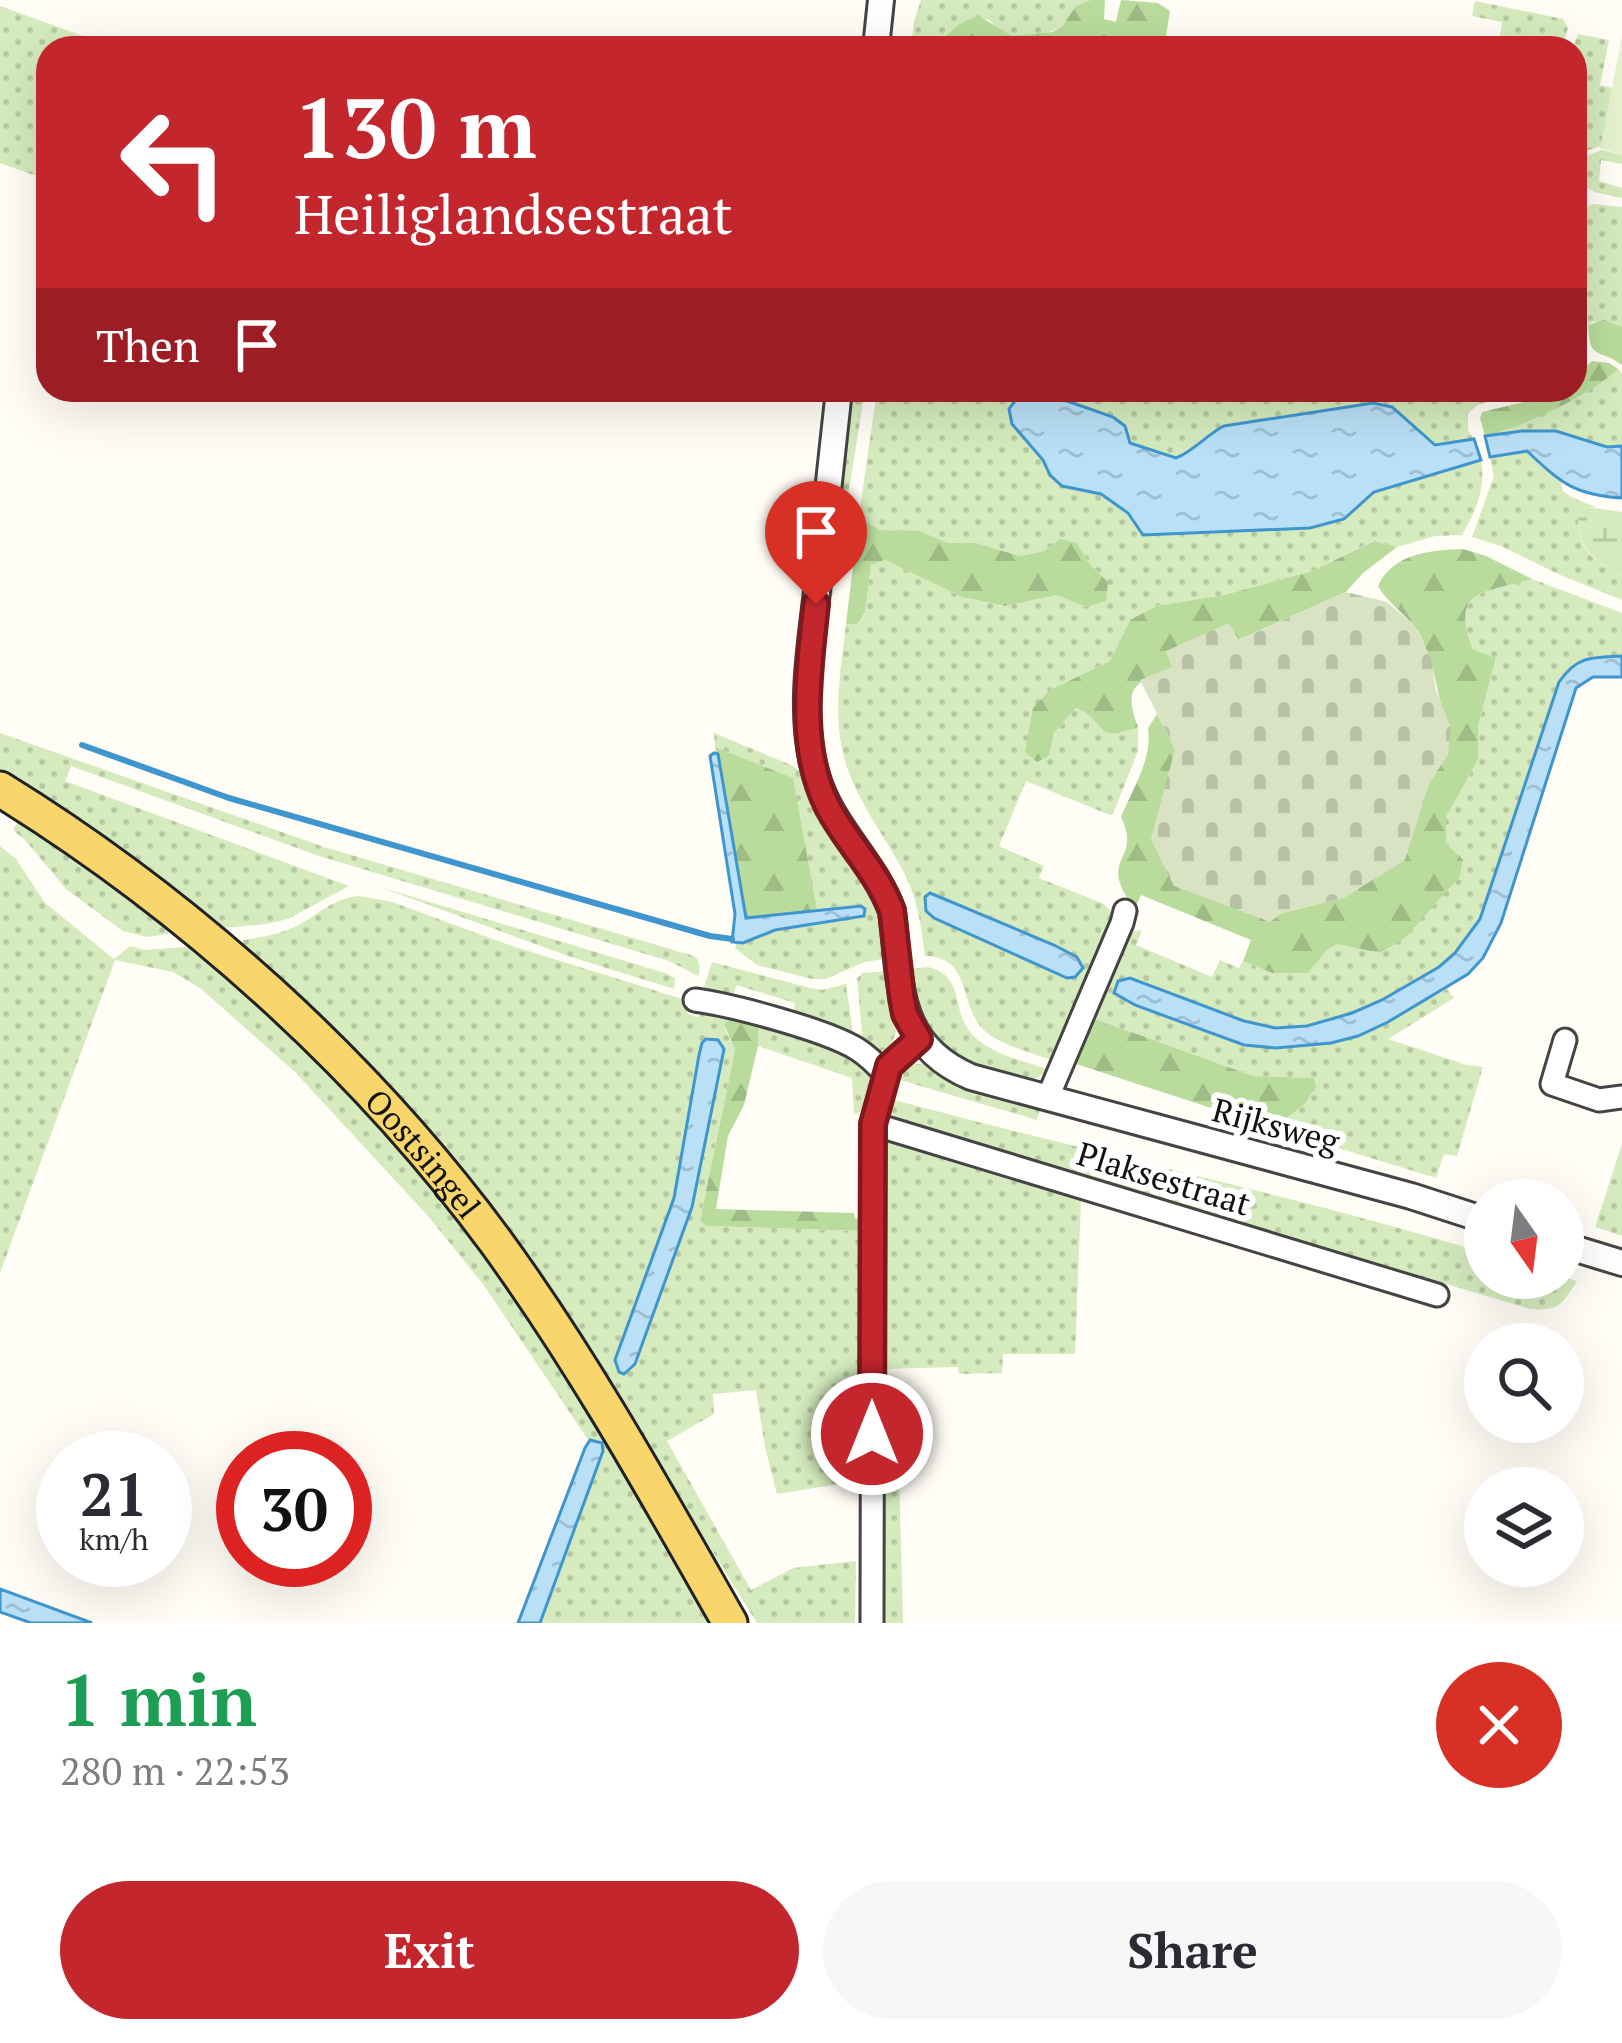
<!DOCTYPE html>
<html lang="en">
<head>
<meta charset="utf-8">
<style>
	:root { --surface:#fff; --page:#f7f7f7; --text:#2b2b33; --muted:#7c7c81; --accent:#c4262e }
	body { margin:0; font-family:"PT Serif",serif; background:var(--page); color:var(--text); height:100vh; display:flex; flex-direction:column; font-size:45px; white-space:nowrap }
	* { box-sizing:border-box; margin:0 }
	p { font-size:39px; color:var(--muted) }
	.icon { flex:none; width:66px; height:66px; fill:none; stroke:currentColor; stroke-width:2; stroke-linecap:round; stroke-linejoin:round }
	.map { position:relative; height:1623px; overflow:hidden }
	.drawer { display:flex; flex-direction:column; background:var(--surface); flex:1 }
	.drawer>* { flex:none }
	.guide { position:absolute; left:36px; top:36px; width:1551px; height:366px; border-radius:36px; box-shadow:0 12px 48px #0002; background:#c4262e; color:#fff; overflow:hidden }
	.needle { width:78px; rotate:166deg }
	.fabs { position:absolute; left:1464px; top:1179px; display:grid; gap:24px }
	.fabs a { display:grid; place-items:center; width:120px; height:120px; border-radius:50%; background:var(--surface); box-shadow:0 12px 48px #0002; font-size:60px }
	.speed { position:absolute; left:36px; top:1431px; display:flex; gap:24px; font-size:60px; font-weight:700; text-align:center }
	.speed>* { display:grid; place-content:center; width:156px; height:156px; border-radius:50%; background:var(--surface); box-shadow:0 12px 48px #0002; line-height:1 }
	.speed small { font-size:30px; font-weight:400 }
	.speed .limit { border:18px solid #d22; background:#fff; color:#111 }
	.pin { position:absolute; display:grid; place-items:center; width:102px; height:102px; color:#fff; margin:-123px -51px; border-radius:50% 50% 50% 0; rotate:-45deg; box-shadow:0 0 12px #0007 }
	.pin .icon { rotate:45deg }
	.me { position:absolute; width:132px; margin:-66px; rotate:0deg; stroke-linejoin:round; filter:drop-shadow(0 0 9px #0008) }
	.turn { display:flex; align-items:center; gap:42px; height:252px; padding:0 60px; font-size:54px }
	.turn .icon { width:156px; height:156px; stroke-width:2.5 }
	.turn b { display:block; font-size:84px; line-height:102px }
	.then { display:flex; align-items:center; height:114px; padding:0 60px; background:#0003; gap:24px; font-size:45px }
	.round { display:grid; place-items:center; flex:none; width:126px; height:126px; border-radius:63px; background:var(--page) }
	.headline { display:flex; align-items:center; justify-content:space-between; height:204px; padding:0 60px }
	h1 { font-size:72px; font-weight:600; line-height:90px; color:#1e9e55 }
	.action { display:flex; gap:24px; margin-top:auto; padding:24px 60px }
	.action a { flex:1; height:138px; border-radius:72px; background:var(--accent); color:#fff; font-size:48px; font-weight:600; line-height:138px; text-align:center }
	.action a+a { background:var(--page); color:var(--text) }
	.map>svg:first-child { display:block }
	.grass { fill:url(#grass-dots); fill-rule:evenodd }
	.forest { fill:url(#forest-firs) }
	.wetland { fill:url(#wetland-marsh) }
	.cemetery { fill:url(#cemetery-stones) }
	.pitch { fill:#e6f2cf }
	.water { fill:url(#water-ripples); stroke:#3f96cf; stroke-width:3 }
	.lines { fill:none; stroke-linecap:round; stroke-linejoin:round }
	.stream { stroke:#3f96cf; stroke-width:6 }
	.minor-casing { stroke:#444; stroke-width:27 }
	.tertiary-casing { stroke:#444; stroke-width:30 }
	.primary-casing { stroke:#222; stroke-width:39 }
	.minor { stroke:#fff; stroke-width:21 }
	.tertiary { stroke:#fff; stroke-width:24 }
	.primary { stroke:#f9d66b; stroke-width:33 }
	.route-casing { stroke:#7f191e; stroke-width:30 }
	.route { stroke:#c4262e; stroke-width:21 }
	.labels { text-anchor:middle; dominant-baseline:central; stroke-width:12; stroke-linejoin:round; paint-order:stroke }
	.street-label { font-size:33px; fill:#111; stroke:#fff }
</style>
</head>
<body>
<div class="map">
<svg width="1622" height="1623" viewBox="0 0 1622 1623">
	<defs>
		<pattern id="grass-dots" width="8" height="8" patternUnits="userSpaceOnUse" patternTransform="scale(3)"><rect width="8" height="8" fill="#d5ebbd"/><path d="M2 2h.1M6 6h.1" fill="none" stroke="#b6c8a1" stroke-width="1.8" stroke-linecap="round"/></pattern>
		<pattern id="forest-firs" width="22" height="20" patternUnits="userSpaceOnUse" patternTransform="scale(3)"><rect width="22" height="20" fill="#b9dc9c"/><path d="M5 1l3.5 6h-7zM16 11l3.5 6h-7z" fill="#9ebc85"/></pattern>
		<pattern id="wetland-marsh" width="20" height="14" patternUnits="userSpaceOnUse" patternTransform="scale(3)"><rect width="20" height="14" fill="#d5ebbd"/><path d="M1 5h8M5 5V1M11 12h8M15 12V8" fill="none" stroke="#b6c8a1"/></pattern>
		<pattern id="cemetery-stones" width="16" height="16" patternUnits="userSpaceOnUse" patternTransform="scale(3)"><rect width="16" height="16" fill="#d9e3c4"/><path d="M2 7V4a2 2 0 0 1 4 0v3zM10 15v-3a2 2 0 0 1 4 0v3z" fill="#b9c2a7"/></pattern>
		<pattern id="water-ripples" width="26" height="14" patternUnits="userSpaceOnUse" patternTransform="scale(3)"><rect width="26" height="14" fill="#b9e0f7"/><path d="M2 4q2-2 4 0t4 0M15 11q2-2 4 0t4 0" fill="none" stroke="#9ebfd3"/></pattern>
	</defs>
	<rect width="100%" height="100%" fill="#fffdf5"/>
	<!-- grass -->
	<path class="grass" d="M921 0H1090C1074 5 1073 16 1061 26 1052 34 1026 38 1013 36 1003 34 995 25 988 19 967 22 948 25 940 48H911L914 21Z
		M1475 1 1563 19 1568 28 1562 48H1530V42L1500 36 1502 22 1472 16Z
		M0 6 116 48H48V180L0 163Z
		M1578 34 1609 40 1600 85 1612 88 1601 146 1577 154 1575 48H1572Z
		M1602 150 1622 155V164L1601 160 1599 181 1622 188V198C1592 190 1581 197 1578 159Z
		M1595 204 1622 207V327L1594 321 1588 325 1581 215 1589 205Z
		M1618 369 1622 373V446L1607 447 1556 431 1494 434C1531 421 1590 396 1618 369Z
		M847 390H865L828 621Z
		M877 390H1539L1479 404 1468 413V430L1474 439 1435 446 1392 407 1205 436 1188 453 1176 458 1130 443 1114 417C1072 406 1063 389 1017 398L1009 409 1012 424 1043 460 1050 476 1062 486 1101 494 1128 513 1344 519 1374 492 1481 460C1486 488 1476 511 1462 535L1435 536 1397 547 1373 541 1312 571 1224 595 1156 606 1130 620 1110 661 1050 690 1049 756 1054 733 1076 708C1094 714 1100 730 1108 733 1115 736 1131 729 1138 727V751L1113 814 1110 815 1026 781 999 846 1044 866 1039 878 1104 904 1114 915 1056 1062C1034 1053 1005 1047 986 1032 959 1010 973 956 925 956 921 925 917 895 901 867 882 832 857 800 845 761 832 716 841 669 846 624H857L865 614 871 564 885 560 962 597 1004 606 1056 595 1086 607 1108 582 1090 564 1077 543 1060 540 1044 551 1020 556 976 543H948L920 531 880 530 863 520 860 509ZM930 893 1054 945 1075 977 1067 978 934 918Z
		M1518 451H1527L1560 479 1563 491 1571 497 1596 507H1588L1578 516C1577 551 1594 561 1622 576V600L1558 574 1501 546 1472 537 1494 476 1490 457Z
		M1532 579 1622 613V656C1592 657 1577 656 1559 682L1480 919 1455 954 1439 967 1382 1000 1352 1013 1307 1026 1275 1028 1244 1021 1130 978 1276 1048 1331 1043 1358 1036 1447 989 1454 998 1388 1039 1467 1065 1483 1067 1457 1156 1444 1154 1436 1178 1273 1128 1304 1105 1314 1078 1253 1076 1090 1017 1127 932 1142 930 1136 945 1212 977 1220 960 1239 968 1243 961 1272 973H1307L1326 951 1338 943 1380 953 1460 876 1463 861 1446 843V817L1478 760V727L1496 659 1473 651C1449 589 1484 593 1532 579Z
		M0 733 324 847 694 956C700 961 701 969 698 976L669 961 319 856 71 766 65 781 349 886 288 919 266 924 213 929 0 775Z
		M714 733 791 765 805 774 880 907 885 959 864 962 826 979H812L757 965 735 948 736 944 775 930 864 916 866 914 861 906 817 909 793 779 715 747Z
		M21 815 168 921V934L147 937 123 931 67 890 26 841 13 830Z
		M0 846 16 859 45 903 114 959 130 946 144 950 199 946 276 1015 434 1183 568 1365 713 1623H540L603 1446 589 1441 483 1284 428 1216 294 1071 200 988 173 972 115 960 0 1273Z
		M380 887 665 973 675 978 674 989 571 957Z
		M359 896 392 902 512 946 689 1001 687 1013 697 1017 706 1012 719 1010 852 1053 875 1076C872 1092 872 1111 854 1114L852 1078 758 1046 759 1028H725L735 1050 700 1219 706 1226 861 1231 862 1477 858 1481 777 1494 765 1447 756 1390 713 1394 714 1414 667 1441 751 1590 793 1568 856 1561 855 1623H757L611 1388 243 953V940C263 937 281 934 299 925 320 913 334 898 359 896ZM702 1043 712 1102 702 1161 620 1368 615 1360 674 1198Z
		M712 962 810 988 822 990 846 984 853 1034 851 1036 792 1018 795 1003 737 985 731 1000 710 993 704 987Z
		M928 967C966 976 950 1010 972 1034 989 1054 1025 1061 1049 1070 1042 1075 1033 1081 1023 1081 997 1080 945 1055 929 1034 915 1015 913 992 909 969Z
		M888 971C891 997 911 1042 877 1053L863 1044 857 978 863 973Z
		M909 1064H926L949 1078 1041 1106 1037 1120 900 1080 897 1075 900 1068Z
		M887 1098C1086 1152 1288 1193 1485 1253V1278L1563 1277 1577 1281C1562 1304 1560 1311 1530 1309L902 1121 892 1115Z
		M882 1140 1081 1199 1075 1354H1003L1002 1373 959 1374 958 1367 879 1369Z
		M1622 1144V1236L1595 1227Z
		M877 1471H899L903 1623H878Z"/>
	<!-- forest -->
	<path class="forest" d="M1090 0H1105L1104 19 1116 22 1121 0 1158 3 1170 11 1166 36 1201 43V48H1174L1172 44 1092 48H940C945 31 964 20 979 16L1012 36 1053 32 1063 25 1076 6Z
		M1604 320 1622 327V365C1598 347 1590 362 1588 325Z
		M1592 361 1609 363 1618 369C1590 396 1522 427 1485 436L1480 418 1482 412 1545 397 1560 390H1575V377Z
		M860 509 863 520 880 530 920 531 948 543H976L1020 556 1044 551 1060 539 1077 543 1090 564 1108 582 1106 601 1086 607 1056 595 1005 606 962 597 885 560 871 565 865 613 857 624H846Z
		M1374 541 1397 547 1363 573 1346 592 1238 640 1166 651 1173 667C1137 682 1122 685 1138 727 1131 729 1115 736 1108 733 1100 731 1094 714 1076 708L1054 733 1049 756 1037 762 1025 752 1033 708 1050 690 1110 661 1130 620 1156 606 1224 595 1312 571Z
		M1463 549 1486 556 1532 579C1484 593 1449 589 1473 650L1496 658 1478 727V760L1446 817V843L1463 860 1460 876 1406 937 1380 953 1337 944 1326 951 1308 973H1272L1243 961 1251 940 1141 895 1135 908C1130 901 1122 892 1120 883 1111 857 1139 854 1121 817 1132 790 1153 758 1148 728L1157 714 1175 749 1282 913 1343 898 1404 860 1429 783 1448 754C1442 715 1437 664 1417 630 1406 614 1388 604 1378 586 1393 553 1431 550 1463 549Z
		M715 747 793 778 817 909 753 919 746 918 744 915Z
		M1090 1017 1253 1076 1314 1078 1316 1087 1304 1105 1273 1128 1073 1063Z
		M730 1020 759 1028 758 1046 744 1105 728 1136 716 1209 854 1213 855 1218 861 1220V1231L706 1226 700 1220 735 1050 724 1024Z"/>
	<!-- wetland -->
	<path class="wetland" d="M1588 507 1622 512V576C1595 562 1577 549 1578 516Z"/>
	<!-- cemetery -->
	<path class="cemetery" d="M1346 592 1387 602 1414 625 1431 658 1436 690 1451 728 1448 754 1429 783 1405 860 1343 898 1282 913 1270 922 1174 886 1151 839 1175 749 1140 680 1173 667 1166 651 1229 623 1239 640Z"/>
	<!-- pitch -->
	<path class="pitch" d="M1622 37V155L1600 148Z"/>
	<!-- water -->
	<path class="water" d="M1044 393 1113 417 1125 426 1130 443 1176 458C1194 451 1206 435 1224 426L1373 403 1392 407 1435 445 1474 439 1481 460 1374 492 1344 519 1310 528 1143 535 1128 513 1101 494 1062 486 1050 475 1043 460 1012 424 1009 409 1017 398Z
		M1522 431H1556L1607 447 1622 446V498C1574 495 1561 483 1527 451L1490 457 1485 436Z
		M1622 656V677H1593L1576 688 1501 923 1483 958 1468 974 1388 1022 1358 1036 1331 1043 1276 1048 1244 1045 1135 1005 1114 993 1118 981 1130 978 1244 1021 1275 1028 1307 1026 1352 1013 1382 1000 1439 967 1455 953 1480 919 1559 682C1577 656 1592 657 1622 656Z
		M714 753 718 754 746 918 861 906 865 909 864 916 775 930 743 943 732 942 735 914 710 756Z
		M930 893 1054 945 1077 957 1083 968 1075 977 1067 978 934 918 926 911 925 897Z
		M706 1039 718 1040 724 1049 692 1207 635 1364 624 1374 619 1372 615 1360 674 1198 699 1055 702 1043Z
		M590 1440 602 1443 603 1451 540 1623H518L585 1448Z
		M0 1589 92 1623H31L0 1612Z"/>
	<g class="lines">
		<!-- stream -->
		<path class="stream" d="M82 745 229 798 710 936 732 939"/>
		<!-- minor casing -->
		<g class="minor-casing">
			<path id="minor" d="M695 1000C732 1005 826 1030 857 1049 868 1056 877 1065 885 1074
				M1565 1040 1552 1084 1599 1100 1622 1097
				M1048 1097 1122 923 1125 911
				M873 1124 1437 1295
				M872 1623 873 1124 889 1066 919 1039"/>
		</g>
		<!-- tertiary casing -->
		<g class="tertiary-casing">
			<path id="tertiary" d="M876 48 881 0
				M839 390C832 454 825 518 818 583 811 645 798 714 816 775 831 827 874 861 892 911 901 983 894 1044 971 1077L1411 1196 1485 1220
				M1563 1245 1622 1263"/>
		</g>
		<!-- primary casing -->
		<g class="primary-casing">
			<g id="primary">
				<path id="s1" d="M0 789C188 905 365 1064 496 1242 584 1363 656 1493 730 1623"/>
			</g>
		</g>
		<!-- minor -->
		<use href="#minor" class="minor"/>
		<!-- tertiary -->
		<use href="#tertiary" class="tertiary"/>
		<!-- primary -->
		<use href="#primary" class="primary"/>
	</g>
	<g class="lines">
		<!-- route casing -->
		<g class="route-casing">
			<path id="route" d="M816 604C809 670 797 746 828 807 848 845 876 869 892 911L902 998 905 1014 919 1039 889 1066 873 1124 872 1434"/>
		</g>
		<!-- route -->
		<use href="#route" class="route"/>
	</g>
	<g class="labels">
		<!-- street labels -->
		<g class="street-label">
			<text transform="translate(1276 1125) rotate(15)">Rijksweg</text>
			<text stroke="none"><textPath href="#s1" startOffset="561">Oostsingel</textPath></text>
			<text transform="translate(1164 1178) rotate(17)">Plaksestraat</text>
		</g>
	</g>
</svg>
<div class="fabs">
<a><svg class="needle" viewBox="-14 -14 28 28"><path d="M0-13l5 13h-10z" fill="#e53935"/><path d="M0 13l5-13h-10z" fill="#7c7c81"/></svg></a>
<a><svg class="icon" aria-label="search" viewBox="0 0 24 24"><circle cx="10" cy="10" r="6"/><path d="M15 15l6 6"/></svg></a>
<a><svg class="icon" aria-label="layers" viewBox="0 0 24 24"><path d="M12 4l9 5-9 5-9-5zM3 14l9 5 9-5"/></svg></a>
</div>
<div class="speed"><div>21<small>km/h</small></div><div class="limit">30</div></div>
<div class="pin" style="left:816px;top:604px;background:#d93025"><svg class="icon" aria-label="arrive" viewBox="0 0 24 24"><path d="M6 21V4h12l-3 4 3 4H6"/></svg></div>
<svg class="me" style="left:872px;top:1434px" viewBox="-20 -20 40 40"><circle r="17" fill="#c4262e" stroke="#fff" stroke-width="3"/><path d="M0-11L8 9 0 5-8 9z" fill="#fff"/></svg>
<div class="guide">
<div class="turn"><svg class="icon" aria-label="left" viewBox="0 0 24 24"><path d="M17 20v-9H6M10 6l-5 5 5 5"/></svg><div><b>130 m</b>Heiliglandsestraat</div></div>
<div class="then">Then<svg class="icon" aria-label="arrive" viewBox="0 0 24 24"><path d="M6 21V4h12l-3 4 3 4H6"/></svg></div>
</div>
</div>
<section class="drawer">
<div class="headline"><div><h1>1 min</h1><p>280 m · 22:53</p></div><a class="round" style="background:#d93025;color:#fff"><svg class="icon" aria-label="close" viewBox="0 0 24 24"><path d="M6 6l12 12M18 6L6 18"/></svg></a></div>
<div class="action"><a>Exit</a><a>Share</a></div>
</section>
</body>
</html>
